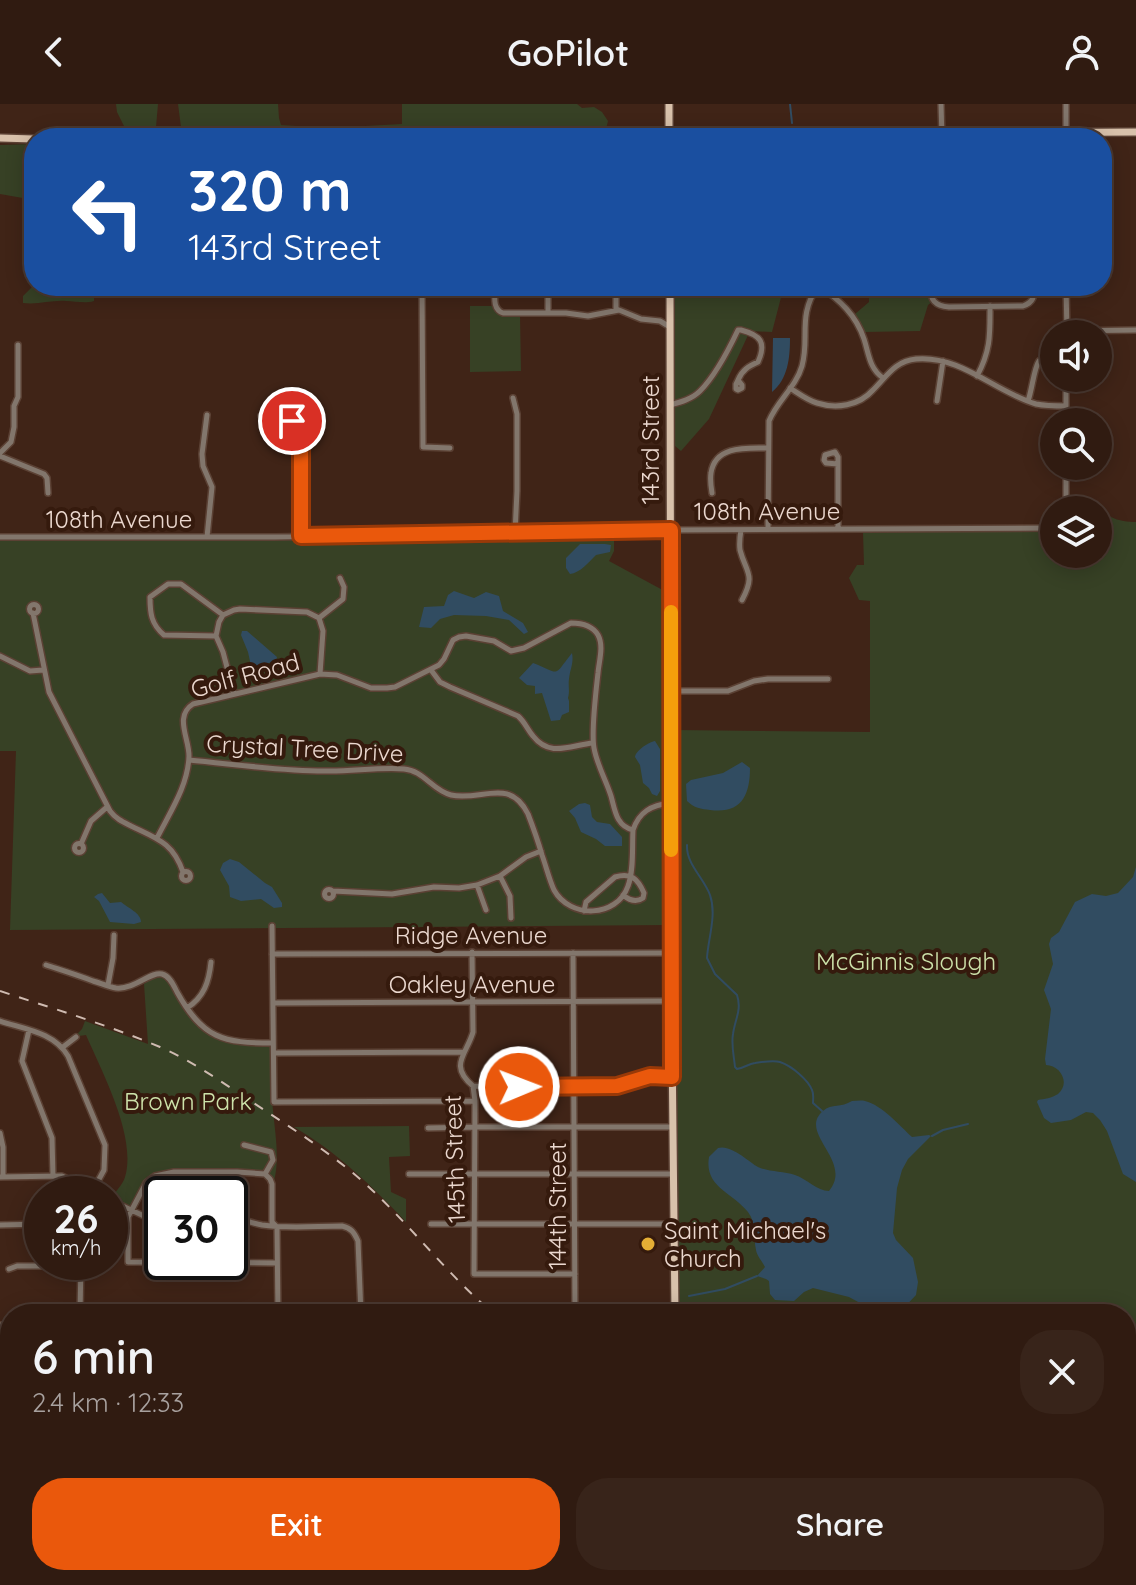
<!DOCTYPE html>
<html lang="en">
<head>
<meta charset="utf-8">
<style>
	:root { --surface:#301b11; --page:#38241a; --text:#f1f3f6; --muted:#a8a19f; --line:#4b3931; --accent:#ea580c }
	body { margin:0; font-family:Quicksand,sans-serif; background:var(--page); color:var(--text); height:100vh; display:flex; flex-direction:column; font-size:30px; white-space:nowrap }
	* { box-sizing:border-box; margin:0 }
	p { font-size:26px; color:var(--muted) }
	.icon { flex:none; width:44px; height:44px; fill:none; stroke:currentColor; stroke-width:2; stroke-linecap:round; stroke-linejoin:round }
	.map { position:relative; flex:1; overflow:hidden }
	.details { position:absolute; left:0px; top:1200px; width:1136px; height:282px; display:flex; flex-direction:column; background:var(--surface); border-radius:32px 32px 0 0; box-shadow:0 4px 20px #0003,0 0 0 2px var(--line) }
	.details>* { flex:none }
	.top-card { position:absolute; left:24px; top:24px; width:1088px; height:168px; border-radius:32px; box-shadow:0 4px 20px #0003,0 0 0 2px var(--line); background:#1a4fa0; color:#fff; overflow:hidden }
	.buttons { position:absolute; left:1040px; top:216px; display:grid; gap:16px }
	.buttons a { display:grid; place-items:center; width:72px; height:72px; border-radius:50%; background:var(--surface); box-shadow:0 4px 20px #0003,0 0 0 2px var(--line); font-size:40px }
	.speed { position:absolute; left:24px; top:1072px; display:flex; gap:16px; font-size:40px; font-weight:700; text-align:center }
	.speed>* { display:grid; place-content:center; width:104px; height:104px; border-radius:50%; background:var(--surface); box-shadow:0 4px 20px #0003,0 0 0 2px var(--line); line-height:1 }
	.speed small { font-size:20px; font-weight:400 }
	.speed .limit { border:4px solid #111; border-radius:12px; background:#fff; color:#111 }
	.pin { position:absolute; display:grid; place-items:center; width:68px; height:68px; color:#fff; margin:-34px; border:4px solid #fff; border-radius:50%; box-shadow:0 2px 8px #0007 }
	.me { position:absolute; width:88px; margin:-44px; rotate:89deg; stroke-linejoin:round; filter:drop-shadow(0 0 6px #0008) }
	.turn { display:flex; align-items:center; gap:28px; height:168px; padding:0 32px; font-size:36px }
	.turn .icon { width:104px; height:104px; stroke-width:2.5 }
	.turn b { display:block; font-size:56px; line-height:68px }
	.round { display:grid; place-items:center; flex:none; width:84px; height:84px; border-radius:32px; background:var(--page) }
	.overview { display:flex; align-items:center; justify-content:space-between; height:136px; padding:0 32px }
	h1 { font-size:48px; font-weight:600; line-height:60px }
	.action { display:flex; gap:16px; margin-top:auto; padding:16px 32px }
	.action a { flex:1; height:92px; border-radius:32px; background:var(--accent); color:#fff; font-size:32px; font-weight:600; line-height:92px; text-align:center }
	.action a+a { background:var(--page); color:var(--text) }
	header { display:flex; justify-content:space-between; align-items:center; height:104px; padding:0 32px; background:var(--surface); font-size:36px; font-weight:600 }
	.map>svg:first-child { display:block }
	.green { fill:#374125 }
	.water { fill:#314c61 }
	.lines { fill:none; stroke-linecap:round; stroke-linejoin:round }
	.stream { stroke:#314c61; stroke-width:2 }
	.minor-casing { stroke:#5b4134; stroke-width:8 }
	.major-casing { stroke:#5b4134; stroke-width:10 }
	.minor { stroke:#82766c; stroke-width:5 }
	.major { stroke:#d8c1ab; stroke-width:7 }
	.rail { stroke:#cfbbb1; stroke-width:2; stroke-dasharray:10 10; stroke-linecap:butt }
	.route-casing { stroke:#983908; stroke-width:20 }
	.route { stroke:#ea580c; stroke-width:14 }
	.slow { stroke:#f59e0b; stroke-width:14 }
	.poi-dot { fill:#e4ae35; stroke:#351a0d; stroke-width:3 }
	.labels { text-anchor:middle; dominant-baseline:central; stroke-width:8; stroke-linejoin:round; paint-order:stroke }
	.street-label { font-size:24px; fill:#ebd8cf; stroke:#351a0d }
	.park-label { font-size:24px; fill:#cde2aa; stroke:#351a0d }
	.poi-label { font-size:24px; fill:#ebd8cf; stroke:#351a0d; text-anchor:start }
</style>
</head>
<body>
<header><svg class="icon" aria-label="back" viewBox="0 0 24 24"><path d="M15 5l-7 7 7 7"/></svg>GoPilot<svg class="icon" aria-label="person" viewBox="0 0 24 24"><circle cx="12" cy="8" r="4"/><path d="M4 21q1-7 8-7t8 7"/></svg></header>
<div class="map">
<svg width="1136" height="1481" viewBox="0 0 1136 1481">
	<rect width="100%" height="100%" fill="#402417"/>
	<!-- green -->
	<path class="green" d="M116 0H158L156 23H181L178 0H278L279 14 281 21 329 24 402 20V0H577L582 4 594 3 602 8 608 17 605 29 128 30 117 8Z
		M34 40V96L0 90V41Z
		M34 181 81 182 86 184 94 193V197C84 200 76 197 66 197 51 196 38 201 23 199V192Z
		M673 182H784L772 228 750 227 709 315 681 347 675 342Z
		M869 182H885L886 190 928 188 932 198 928 201 920 227 864 228 855 210 869 198Z
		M470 202H493C498 214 509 211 520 211L521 267 470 268Z
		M1098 401C1102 404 1106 411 1111 413 1118 417 1129 418 1136 418V1481H846L836 1472H1126V1210H679L674 626 870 628V497L859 496 849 474 857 461H864L863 428 1054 426V450H1098V406H1086V404Z
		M614 428V447L609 457 670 490 669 821 10 826 16 647H0V435Z
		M154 872H162L169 877 190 914 210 931 231 940 271 941C274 962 270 984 273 1006 275 1029 280 1054 274 1077L269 1070 258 1066 180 1065 157 1068 147 1073 130 1102H126L111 1094C116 1087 123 1080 125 1073 137 1033 102 968 86 931L79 932 77 930 82 925 85 917 148 940 144 880Z
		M409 1022 410 1052 389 1053 391 1088 406 1095V1118C371 1081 338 1049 294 1023Z"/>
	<!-- water -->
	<path class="water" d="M773 234H790C790 254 788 275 772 288Z
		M580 440H605L611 441 610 448 596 451C589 458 580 469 570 470L566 464V454Z
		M454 487 474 494 486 488 499 492 503 507 523 519 528 528 524 530 509 516 486 512 454 511 440 515 431 524 419 523 424 503 444 502 448 491Z
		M242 527H247L277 553 276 557 257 562H251L248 548 241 531Z
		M572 549C574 559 570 565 569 575 568 582 570 587 568 594L569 597V608L562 611 560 616 551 617 542 589 535 590V582L527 581 519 574 533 559C562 570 552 574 572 549Z
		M655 637 660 645V687L657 692 652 690 649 684 643 679 640 661 635 653C636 646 649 638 655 637Z
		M742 658 750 664C750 692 741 710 710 706 701 705 694 704 687 697L686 680 691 676 723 669Z
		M579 700 585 699 590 701 592 713 597 718 610 720 622 733V742H605L596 735 581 728 575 714 569 707Z
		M230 755 239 758 265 779 272 783 282 799V803L274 804 261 795 241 797 230 793 229 782 220 766 223 759Z
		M1136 763V1078L1123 1070 1107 1027 1100 1016 1093 1009 1086 1008 1071 1016 1051 1019 1044 1014 1037 998 1038 996C1044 995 1052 994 1058 990 1071 979 1060 961 1046 961L1045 955 1051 905 1044 886 1053 860 1049 840 1051 834 1059 828 1075 798 1092 790 1106 792 1118 789 1133 773Z
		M102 789 110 799 121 798C128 804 141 809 141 818L134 820 110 818 99 797 94 793 98 790Z
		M852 997C856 997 861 996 865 997 882 1001 899 1021 912 1033L929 1031 931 1032 908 1055 902 1066 897 1084 893 1129 896 1136 913 1154 918 1178 916 1191 898 1210H870L860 1199 849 1193 813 1184 804 1188 794 1197 775 1196 770 1190 769 1177 766 1175 757 1172 765 1163C762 1157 757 1152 756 1146 753 1132 757 1120 748 1108 732 1088 704 1083 709 1053 710 1052 717 1045 718 1044 731 1040 749 1058 758 1063 769 1068 783 1067 795 1071 807 1075 817 1087 829 1087 854 1057 797 1029 823 1007 832 999 841 1004 852 997Z
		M1126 1421 1136 1425V1481H947L963 1473 972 1472H1126Z"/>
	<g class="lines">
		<!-- stream -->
		<path class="stream" d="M790 0 792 19
			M687 741C686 760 704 774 710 791 717 811 708 835 707 854L715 870 737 891C742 906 735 915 733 930 731 941 734 952 735 963L737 965C744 964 748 960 755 959 761 958 774 956 780 958 792 962 808 976 812 986 814 990 813 995 813 999L822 1007
			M932 1032 943 1026 968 1020
			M689 1192 725 1185 757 1172"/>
		<!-- minor casing -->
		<g class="minor-casing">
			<path id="minor" d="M941 0 942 34
				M1066 34V0
				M422 182 423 343 450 344
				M495 182C495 192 492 205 503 209H566L588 212 619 206 641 215 660 217 670 223
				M616 182V206
				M819 182C840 196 856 211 864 235 869 250 869 264 883 274
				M930 182C930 196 935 202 949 203L1023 202C1034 198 1034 193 1034 182
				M1066 182 1067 229
				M548 209V182
				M1067 227 1136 226
				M977 272C991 246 990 230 990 202
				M790 284C798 289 807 296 817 299 836 305 859 302 873 286 887 272 895 257 916 255 961 251 995 288 1036 300 1046 302 1056 302 1066 302
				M513 294 517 310V387L515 429
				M937 297 943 257
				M1028 297C1032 286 1034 264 1039 257
				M670 301C681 298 692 295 700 287 714 273 729 245 738 226H741C760 231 767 238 758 258 749 262 742 266 738 276L742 281V284L738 286 736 285V280L738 276
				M261 312C283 309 298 313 301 338V432
				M1066 318V274
				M0 349 11 338 14 323V302L18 293V241
				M0 352 44 370 47 374 48 389
				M838 360 826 359 824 356 825 351 835 348 838 353V425
				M712 389C711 383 710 375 711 369 715 341 747 344 768 344
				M1066 406V362
				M768 425 769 317C777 297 796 283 802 262 810 233 797 212 818 182
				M741 426C740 432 739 439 740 446 746 469 756 470 742 496
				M0 433H275L671 426 1054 424
				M207 433 212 383 203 362 202 350 207 311
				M29.5 505a4.5 4.5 0 1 1 9 0a4.5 4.5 0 1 1-9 0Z
				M33 509 49 588 110 707C116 715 123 718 131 722 158 735 173 739 183 768
				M319 514 343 495 344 483 340 474
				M216 532 164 531C151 520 150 509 150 493L168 480H181L223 511
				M0 552 30 567 43 566
				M431 566 440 578 450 583 518 612C525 618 527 625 533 632 550 654 571 641 593 639
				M671 587H728L754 577 768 575H828
				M234 590 223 548 216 532 219 518 223 511 234 506 240 505 307 508 319 514 323 527 320 570
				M189 656C233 660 279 667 324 667 350 668 377 663 404 665 423 666 433 687 451 691 481 698 509 672 528 710 533 723 538 737 542 751 546 762 549 775 554 786 570 815 617 814 628 782 634 766 632 743 633 726 639 708 651 701 671 699
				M157 734C170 708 188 682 189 652 189 634 174 612 193 600L320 570 337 571 371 584H387L395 583 439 561 444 555 453 536 459 533 466 532 494 537 511 547 524 544 571 519C582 519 592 521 598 531 604 542 599 557 598 569 596 587 591 627 594 644 597 661 606 676 611 692 615 706 616 722 633 726
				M74.5 744a4.5 4.5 0 1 1 9 0a4.5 4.5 0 1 1-9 0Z
				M81 740 91 717 107 703
				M181.5 772a4.5 4.5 0 1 1 9 0a4.5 4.5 0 1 1-9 0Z
				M500 772 510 792 511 814
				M477 781 486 806
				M324.5 790a4.5 4.5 0 1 1 9 0a4.5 4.5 0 1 1-9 0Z
				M333 787 392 790 434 783 459 784 477 781 500 772 526 753 541 747
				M584 807 586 798 615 773C631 768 638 775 644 789L643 794C636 799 629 796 623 791
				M272 822 274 998 475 997
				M472 848 473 928C467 950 448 961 473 982L475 997 474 1170H575
				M573 849 575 1210
				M272 850 671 849
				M46 861C61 866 77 871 93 877 100 879 109 883 116 884 134 886 151 867 162 870 170 872 174 882 177 888 203 935 223 939 273 939
				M108 881 113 854 114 831
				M273 899 671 897
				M187 904C204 893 209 878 211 858
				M0 917C24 925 54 928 68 952L105 1041 104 1066 91 1090
				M29 926 22 957 52 1034 53 1072
				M63 943 76 933
				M518 948 519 983
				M274 949 463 948
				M473 982 486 983 617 982 650 972 672 973
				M428 1024 477 1023H673
				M0 1029 3 1043V1073
				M244 1041 271 1048 273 1056 265 1070
				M265 1070 237 1068H174L155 1072 146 1079 128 1113V1158L277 1159
				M265 1070 270 1075 272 1080V1118L277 1123 278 1210
				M409 1070H673
				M0 1073 62 1072 99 1090
				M110 1096 146 1113H162
				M230 1113C241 1114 251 1119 262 1121 288 1125 316 1122 342 1122 351 1124 354 1128 358 1137L361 1210
				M431 1120H674
				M0 1121 42 1120
				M9 1165 17 1162H81
				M80 1210 81 1158
				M0 1221H10
				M0 1269 10 1270
				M0 1349H10
				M0 1395H10
				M0 1463 10 1461
				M84 1472V1481
				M155 1472 172 1481
				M530 1472V1481
				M557 1472V1481
				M604 1472V1481
				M760 1472 771 1481
				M279 1481 280 1479H284L286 1481"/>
		</g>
		<!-- major casing -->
		<g class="major-casing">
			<path id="major" d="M669 0V34
				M0 34 34 35
				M301 34 1136 28
				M670 182 671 849 675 1210
				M683 1472V1481
				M827 1472 837 1481
				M676 1481V1472"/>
		</g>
		<!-- minor -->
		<use href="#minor" class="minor"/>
		<!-- major -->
		<use href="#major" class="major"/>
		<!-- rail -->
		<path class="rail" d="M0 887C54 905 108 921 160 943 192 957 220 977 249 996 284 1019 320 1042 353 1069 404 1112 443 1167 494 1210
			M792 1472 802 1481"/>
	</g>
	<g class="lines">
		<!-- route casing -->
		<g class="route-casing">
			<path id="route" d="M292 317 298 324 301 334V432L671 426 672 973 650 972 617 982 519 983"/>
		</g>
		<!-- route -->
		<use href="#route" class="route"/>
		<!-- slow -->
		<path class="slow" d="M671 746V508"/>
	</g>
	<!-- markers -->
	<circle class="poi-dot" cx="648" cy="1140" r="8"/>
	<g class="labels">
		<!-- street labels -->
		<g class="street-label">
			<text transform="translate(650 336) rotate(-90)">143rd Street</text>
			<text x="767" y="407">108th Avenue</text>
			<text x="119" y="415">108th Avenue</text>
			<text transform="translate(245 571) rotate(-15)">Golf Road</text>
			<text transform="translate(305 644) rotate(3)">Crystal Tree Drive</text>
			<text x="471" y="831">Ridge Avenue</text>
			<text x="472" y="880">Oakley Avenue</text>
			<text transform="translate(454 1055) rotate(-92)">145th Street</text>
			<text transform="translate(557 1102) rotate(-90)">144th Street</text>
		</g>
		<!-- park labels -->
		<g class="park-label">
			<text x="906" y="857">McGinnis Slough</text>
			<text x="188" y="997">Brown Park</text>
		</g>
		<!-- poi labels -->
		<g class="poi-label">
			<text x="664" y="1126">Saint Michael's<tspan x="664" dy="28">Church</tspan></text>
		</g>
	</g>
</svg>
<div class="buttons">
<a><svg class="icon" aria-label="sound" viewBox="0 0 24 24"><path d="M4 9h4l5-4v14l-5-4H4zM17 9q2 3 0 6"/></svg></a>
<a><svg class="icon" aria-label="search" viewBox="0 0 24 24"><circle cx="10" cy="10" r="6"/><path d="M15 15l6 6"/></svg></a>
<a><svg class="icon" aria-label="layers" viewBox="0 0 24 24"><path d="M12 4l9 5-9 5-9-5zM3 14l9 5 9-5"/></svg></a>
</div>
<div class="speed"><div>26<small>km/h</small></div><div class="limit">30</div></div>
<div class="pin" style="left:292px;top:317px;background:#d93025"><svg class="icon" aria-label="arrive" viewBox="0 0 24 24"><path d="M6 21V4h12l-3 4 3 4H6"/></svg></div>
<svg class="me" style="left:519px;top:983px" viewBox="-20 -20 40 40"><circle r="17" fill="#ea580c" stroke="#fff" stroke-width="3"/><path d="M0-11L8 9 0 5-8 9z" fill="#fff"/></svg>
<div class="top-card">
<div class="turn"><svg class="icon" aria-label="left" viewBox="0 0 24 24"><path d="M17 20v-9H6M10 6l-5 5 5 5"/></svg><div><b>320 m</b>143rd Street</div></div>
</div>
<section class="details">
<div class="overview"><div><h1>6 min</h1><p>2.4 km · 12:33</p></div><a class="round"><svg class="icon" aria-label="close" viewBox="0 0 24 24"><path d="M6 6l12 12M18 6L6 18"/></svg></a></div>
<div class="action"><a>Exit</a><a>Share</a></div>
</section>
</div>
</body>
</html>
